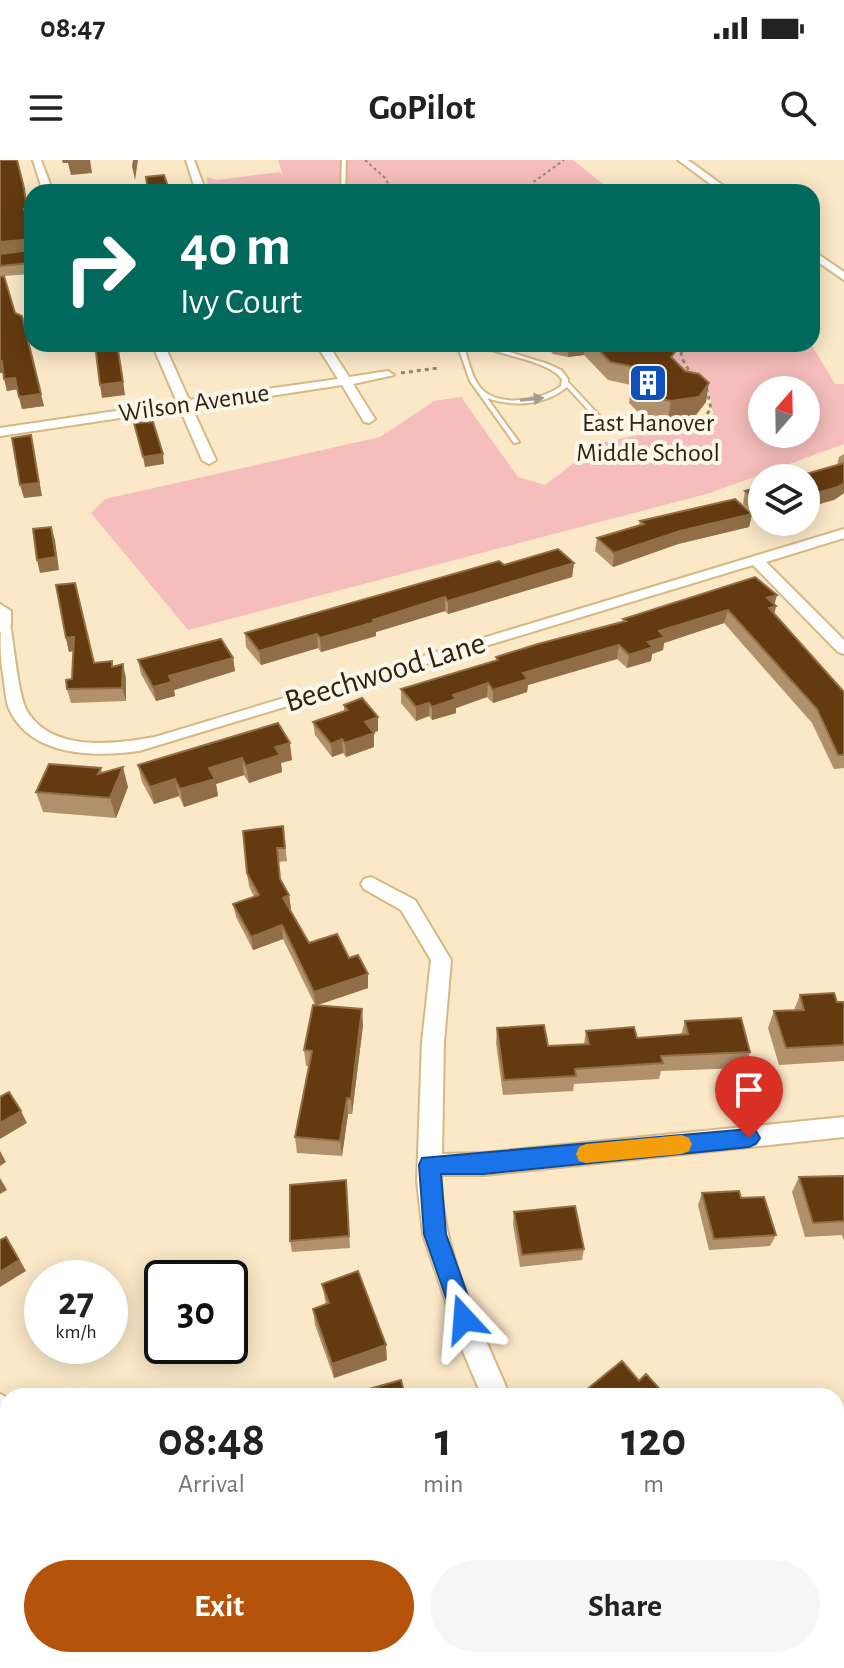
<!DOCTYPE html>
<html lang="en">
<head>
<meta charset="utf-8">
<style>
	:root { --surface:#fff; --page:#f6f6f6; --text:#222; --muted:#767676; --accent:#b45309 }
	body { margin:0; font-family:"Alegreya Sans",sans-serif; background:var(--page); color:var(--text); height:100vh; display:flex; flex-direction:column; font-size:30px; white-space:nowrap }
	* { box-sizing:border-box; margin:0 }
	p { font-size:26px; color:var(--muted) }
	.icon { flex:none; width:44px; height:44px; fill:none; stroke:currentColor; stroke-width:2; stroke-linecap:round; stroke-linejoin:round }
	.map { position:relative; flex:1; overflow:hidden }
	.drawer { position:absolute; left:0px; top:1228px; width:844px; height:280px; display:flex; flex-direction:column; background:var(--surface); border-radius:24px 24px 0 0; box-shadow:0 4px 20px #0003 }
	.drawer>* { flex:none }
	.top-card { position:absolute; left:24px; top:24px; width:796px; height:168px; border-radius:24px; box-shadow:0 4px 20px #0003; background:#00695c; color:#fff; overflow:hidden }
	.needle { width:52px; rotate:20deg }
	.tools { position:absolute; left:748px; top:216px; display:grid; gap:16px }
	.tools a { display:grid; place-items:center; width:72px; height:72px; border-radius:50%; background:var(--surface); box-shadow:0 4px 20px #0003; font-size:40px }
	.speed { position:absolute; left:24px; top:1100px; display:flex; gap:16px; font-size:40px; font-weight:700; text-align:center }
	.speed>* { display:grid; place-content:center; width:104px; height:104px; border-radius:50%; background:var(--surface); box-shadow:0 4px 20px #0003; line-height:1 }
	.speed small { font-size:20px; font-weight:400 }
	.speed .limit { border:4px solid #111; border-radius:12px; background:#fff; color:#111 }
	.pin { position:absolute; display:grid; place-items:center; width:68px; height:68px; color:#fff; margin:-82px -34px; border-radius:50% 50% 50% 0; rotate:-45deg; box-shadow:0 0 8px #0007 }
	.pin .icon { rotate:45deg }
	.me { position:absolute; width:88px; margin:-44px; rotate:341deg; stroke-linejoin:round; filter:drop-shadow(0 0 6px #0008) }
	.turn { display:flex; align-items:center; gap:28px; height:168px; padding:0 24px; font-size:36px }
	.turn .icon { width:104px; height:104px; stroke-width:2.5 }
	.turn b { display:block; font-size:56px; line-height:68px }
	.eta { display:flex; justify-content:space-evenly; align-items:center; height:136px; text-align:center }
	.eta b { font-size:48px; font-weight:700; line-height:56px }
	.primary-button { display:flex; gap:16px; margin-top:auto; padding:16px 24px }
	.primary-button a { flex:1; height:92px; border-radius:48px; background:var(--accent); color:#fff; font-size:32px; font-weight:700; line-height:92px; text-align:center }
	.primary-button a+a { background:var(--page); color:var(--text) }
	.status { display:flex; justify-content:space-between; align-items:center; height:56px; padding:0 40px; background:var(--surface); direction:ltr }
	.status svg { height:22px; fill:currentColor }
	header { display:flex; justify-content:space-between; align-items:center; height:104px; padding:0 24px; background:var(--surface); font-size:36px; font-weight:700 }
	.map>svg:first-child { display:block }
	.green { fill:#f5bdbb; fill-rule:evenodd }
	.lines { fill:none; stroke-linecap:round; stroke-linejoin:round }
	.lane-casing { stroke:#d8b881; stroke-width:4 }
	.street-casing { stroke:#d8b881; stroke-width:4 }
	.secondary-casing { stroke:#d8b881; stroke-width:4 }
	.path-far1 { stroke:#97876c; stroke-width:2; stroke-dasharray:3 3; stroke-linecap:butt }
	.path { stroke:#97876c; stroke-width:3; stroke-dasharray:4 4; stroke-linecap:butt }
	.lane { fill:#fff; fill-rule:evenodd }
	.street { fill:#fff; fill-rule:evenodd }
	.secondary { fill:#fff; fill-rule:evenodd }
	.wall { fill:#b0916c }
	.shaded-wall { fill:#916e47 }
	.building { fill:#643a10; stroke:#916e47; stroke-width:2 }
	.oneway { fill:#a29c92 }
	.route { fill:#1a73e8; stroke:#114b97; stroke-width:2 }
	.slow { fill:#f59e0b }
	.labels { text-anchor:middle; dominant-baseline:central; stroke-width:8; stroke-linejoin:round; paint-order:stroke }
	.far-street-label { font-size:26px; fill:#30230d; stroke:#fdf7ec }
	.far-poi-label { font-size:26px; fill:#30230d; stroke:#fdf7ec }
	.street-label { font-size:32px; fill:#30230d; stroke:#fdf7ec }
</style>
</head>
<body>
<div class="status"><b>08:47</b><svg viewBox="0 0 49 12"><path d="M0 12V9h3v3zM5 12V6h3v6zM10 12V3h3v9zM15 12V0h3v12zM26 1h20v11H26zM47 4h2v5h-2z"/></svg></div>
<header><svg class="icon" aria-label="menu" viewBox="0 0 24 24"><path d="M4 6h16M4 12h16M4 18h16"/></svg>GoPilot<svg class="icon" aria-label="search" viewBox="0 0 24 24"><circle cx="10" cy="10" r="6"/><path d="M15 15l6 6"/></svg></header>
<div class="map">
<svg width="844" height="1508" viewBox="0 0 844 1508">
	<rect width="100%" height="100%" fill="#fbe8c7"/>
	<!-- green -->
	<path class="green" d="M278 0H573L613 32H208L207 17 217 20 280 12 283 16Z
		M643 184H811L835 224H844V284L710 333 188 470 91 353 105 339 380 277 434 241 461 237 518 317 545 325 600 283 714 259 710 236ZM762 230H806V274H762Z"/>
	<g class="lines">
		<!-- lane casing -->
		<g class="lane-casing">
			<path id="lane" d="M342 0H346L345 32H341Z
				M457 184H463C468 197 470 214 479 226 496 249 541 241 561 226L562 219C548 200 498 195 475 184H484L548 204 561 210 568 219V222L609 266 604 267 567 227C544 246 514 247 487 238L519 282 514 283 470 221Z"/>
		</g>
		<!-- street casing -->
		<g class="street-casing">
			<path id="street" d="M33 0H41L53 32H43Z
				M186 0H194L206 32H196Z
				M678 0H688L732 32H721Z
				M812 90 844 112V120L812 98Z
				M152 184H164L189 240 338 219 316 184H328L349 217 388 211 394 215 353 224 375 259 369 263 364 262 342 225 192 248 216 300 209 304 202 300 180 249 0 276V268L177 242Z
				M844 369V378L766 402 844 480V494L838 492 753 405 139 591C95 597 33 597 10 551 5 541 5 525 3 514 0 498 0 473 2 459L10 464C14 485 18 535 27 551 52 593 116 584 155 577Z
				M371 717 415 740 451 800 444 882 442 994 484 993 844 957V977L484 1015H441C441 1092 481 1167 510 1236H482L461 1187 423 1074 417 1021 422 882 431 800 401 750 364 729 361 724 364 719Z
				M0 1234 8 1238V1266L0 1262Z
				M683 1500H723L727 1508H686Z"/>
		</g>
		<!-- secondary casing -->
		<g class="secondary-casing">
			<path id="secondary" d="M0 444 11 451V465L0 472Z"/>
		</g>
		<!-- path-far1 -->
		<path class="path-far1" d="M365 0 385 18 393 32
			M527 32 532 23 564 0"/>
		<!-- path -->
		<path class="path" d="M682 184 681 197 692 216
			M401 213 438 208
			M622 269 703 259 711 249 707 230"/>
		<!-- lane -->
		<use href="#lane" class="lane"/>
		<!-- street -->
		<use href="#street" class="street"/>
		<!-- secondary -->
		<use href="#secondary" class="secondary"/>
	</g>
	<!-- wall -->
	<path class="wall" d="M26 38 29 59H27L32 78V114L4 116 15 153 44 246 22 249 17 229 7 231 4 213H0V94L30 90 0 93Z
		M544 184H667L674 200 706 242 696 255 668 260 639 253 629 243 631 225 608 220 584 195 568 197 553 194Z
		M844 294V333L834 340 837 305 839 297Z
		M762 326V361L743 344 745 331Z
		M752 354 749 367 678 384 613 407 595 391 597 378 639 365 640 361Z
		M574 403 572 417 448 454 445 451 376 472V476L321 492 318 488 261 505 246 487 245 473 504 405Z
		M777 435 774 444 776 446 774 454 844 532V608L834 609 812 563 724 463 664 483 663 490 652 494 651 501 627 508 617 499 528 525 527 532 493 543 487 537 456 548V553L432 560 429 556 416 561 401 543V529L496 501V497L623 462V459Z
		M66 478 94 503 114 507 126 518V541L71 543 67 529 72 519 73 491 69 492Z
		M233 498 235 511 174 530 175 536 156 541 141 514 138 500Z
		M344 545 378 557V571L374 572V587L346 597 343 593 332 597 315 575 313 562 344 551Z
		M278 563 292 600 281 603 282 612 249 623 244 615 216 624 218 636 184 647 179 636 154 644 142 622 138 605Z
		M101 608 102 613 128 627 116 658 43 652 36 632Z
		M283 666 287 701 278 702 280 720 289 735 291 749H289L309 783 349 798 368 828 316 845 363 865 352 954H348L342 996 297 993 295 977 309 906H306L304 890 315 845 283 779 253 790 236 757 233 744 254 737 249 726 247 713Z
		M800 835 844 842V901L779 905 768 868 774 851 794 850Z
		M685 861 750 892 744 908 661 911 659 919 574 924 573 931 503 935 496 883 497 868 548 886 584 884 586 871 637 878 681 875Z
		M844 1016V1081L842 1075 805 1077 792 1032 799 1017Z
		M347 1032 350 1088 292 1092 290 1081Z
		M702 1033 741 1038 776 1075 770 1086 709 1090 698 1045Z
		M514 1052 584 1089 582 1100 520 1107 513 1064Z
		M322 1124 387 1200 334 1218 315 1165 313 1149 326 1145Z
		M844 1370V1455L836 1452V1378Z"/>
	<!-- shaded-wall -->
	<path class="shaded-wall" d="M62 0H90L92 13 71 15 68 3H63Z
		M133 0H138L135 20 132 6Z
		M24 28 26 38 29 59H26L24 49Z
		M32 79V90L0 93V82Z
		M569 184H585L584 195 568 197Z
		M119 192 125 235 102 238 100 225Z
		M2 201 5 213H0V202Z
		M15 218 18 229 7 231 4 219Z
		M709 223 706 242 696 255 668 260 671 241Z
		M41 234 44 246 22 249 19 237Z
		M31 275 42 336 24 338 20 325Z
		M163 294 164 304 145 307 143 297Z
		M844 323V333L834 340 806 348V336Z
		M752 354 749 367 678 384 613 407 614 393 680 371Z
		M51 367 55 380 59 410 40 413 37 400Z
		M574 403 572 417 448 454V441Z
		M777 435 774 446H776L773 459 765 462 767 438Z
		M445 437V451L376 472V476L321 492 320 478 373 460Z
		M728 450 724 463 664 483 663 490 652 494 651 501 627 508 629 495 659 471Z
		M317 474 318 488 261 505 259 491Z
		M74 477 77 490 69 492 66 478Z
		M619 485 617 499 528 525 527 532 493 543V530L523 513Z
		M233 498 235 511 174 530 175 536 156 541 153 527 169 516Z
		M123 504 126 518V541L122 528Z
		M488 523 487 537 456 548V553L432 560V547L453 535Z
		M429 543V556L416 561V547Z
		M378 557V571L365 575V562Z
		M374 573V587L346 597 345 583Z
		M342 579 343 593 332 597 331 584Z
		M290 583 292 600 281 603 282 612 249 623 246 606 275 587Z
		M242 598 244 615 216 624 218 636 184 647 180 629 209 608Z
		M123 607 128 627 116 658 110 638Z
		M175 619 179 636 154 644 150 627Z
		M289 735 291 749 284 751 283 738Z
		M282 765 283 779 253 790 251 777Z
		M368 814V828L315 846 314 832Z
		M362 849 363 865 352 954 351 939Z
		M347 938 348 954 342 996 340 981Z
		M21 951 27 963 0 979V963Z
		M0 991 6 1002 0 1006Z
		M0 1018 7 1030 0 1034Z
		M13 1088 26 1111 0 1127V1112Z
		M386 1185 387 1200 334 1218 332 1204Z
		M6 1352 8 1355V1370L0 1384V1363Z"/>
	<!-- building -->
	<path class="building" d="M0 0H17L24 28 27 49H24L32 78V103L0 106V94L30 90 32 79 0 82Z
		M164 15 170 32H148L146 17Z
		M4 116 15 153 22 156 41 234 19 237 15 218 4 219 2 201 0 202V117Z
		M95 184H117L123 222 100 225Z
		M593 184H667L675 192 671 197 685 211 699 214 709 223 699 237 671 241 641 235 632 225 645 209 610 202Z
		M153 262 163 294 143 297 134 263Z
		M31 275 39 323 20 325 12 278Z
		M844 303V323L838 327 806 336V318H792Z
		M762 326V345L745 331Z
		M735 339 752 354 680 371 614 393 597 378 644 364 640 361Z
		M51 367 56 397 37 400 33 369Z
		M558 389 574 403 448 441 445 437 373 460 375 462 320 478 317 474 259 491 245 473 499 401 504 405Z
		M755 417 777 435 767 438 776 446 769 448 844 532V595H838L817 549 728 450 659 471 665 477 648 482 653 487 629 495 619 485 523 513 528 519 493 530 488 523 453 535 456 539 432 547 429 543 416 547 401 529 498 500 496 497 538 484 626 461 623 459Z
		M75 423 94 503 112 501V507L123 504 122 528 67 529 66 520 72 519 74 477 66 478 56 425Z
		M221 479 233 498 169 516 172 522 153 527 138 500Z
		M362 538 378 557 365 562 374 573 345 583 342 579 331 584 313 562 348 550 344 545Z
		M278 563 290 583 275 587 280 595 246 606 242 598 209 608 215 619 180 629 175 619 150 627 138 605Z
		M49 604 101 608 98 614 123 607 110 638 36 632Z
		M283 666 285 688H277L280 719 289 735 283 738 309 783 337 774 349 798 358 795 368 814 314 832 282 765 251 777 233 744 259 735 247 713 243 671Z
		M834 833 837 842H844V885L786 888 774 851 804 850 800 835Z
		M313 845 362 849 351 939 347 938 340 981 295 977 312 891 304 890Z
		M741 858 750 892 661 896 663 903 575 909 576 916 504 920 497 868 544 865 548 886 589 884 586 871 634 867 637 878 688 874 685 861Z
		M9 932 21 951 0 963V937Z
		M844 1016V1061L813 1063 799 1017Z
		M346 1020 349 1076 290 1081V1025Z
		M739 1031 741 1038 764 1037 776 1075 714 1079 702 1033Z
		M575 1046 584 1089 522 1095 514 1052Z
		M6 1077 19 1100 0 1112V1080Z
		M358 1111 386 1185 332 1204 313 1149 329 1143 322 1124Z
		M42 1134V1165L27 1146Z
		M622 1201 639 1221 646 1214 666 1236H589L585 1231Z
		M401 1220 405 1236H344Z
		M0 1350 6 1352 0 1363Z
		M844 1372V1440L836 1437V1422Z
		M213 1500H240L257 1508H210Z
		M482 1500H549L556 1508H475Z"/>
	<!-- one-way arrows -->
	<defs><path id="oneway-solid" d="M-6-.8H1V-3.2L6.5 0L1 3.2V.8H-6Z" transform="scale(2)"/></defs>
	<use class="oneway" href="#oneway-solid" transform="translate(532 239) rotate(-6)"/>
	<!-- route -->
	<path class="route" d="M749 969 756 971 760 978 756 984 749 987 484 1014H441L446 1074 476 1159 472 1167 464 1170 456 1167 424 1074 419 1005 422 998Z"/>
	<!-- slow -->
	<path class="slow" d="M682 975 689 978 692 984 689 991 682 994 586 1003 579 1001 576 994 579 987 586 984Z"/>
	<!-- icons -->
	<defs>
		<g id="building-square" transform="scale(2)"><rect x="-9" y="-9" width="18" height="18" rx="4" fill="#1051bc" stroke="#fdf7ec"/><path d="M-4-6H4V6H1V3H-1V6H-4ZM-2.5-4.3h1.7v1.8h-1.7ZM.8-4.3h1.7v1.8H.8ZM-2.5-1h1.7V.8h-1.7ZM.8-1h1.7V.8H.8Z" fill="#fff"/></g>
	</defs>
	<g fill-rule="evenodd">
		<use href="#building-square" x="648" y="223"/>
	</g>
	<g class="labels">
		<!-- far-street labels -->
		<g class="far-street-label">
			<text transform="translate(194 243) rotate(-8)">Wilson Avenue</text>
		</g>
		<!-- far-poi labels -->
		<g class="far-poi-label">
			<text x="648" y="263">East Hanover<tspan x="648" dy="30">Middle School</tspan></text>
		</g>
		<!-- street labels -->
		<g class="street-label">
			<text transform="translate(385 512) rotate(-17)">Beechwood Lane</text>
		</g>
	</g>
</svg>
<div class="tools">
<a><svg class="needle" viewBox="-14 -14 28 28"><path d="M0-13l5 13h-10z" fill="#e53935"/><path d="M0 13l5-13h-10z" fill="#767676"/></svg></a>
<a><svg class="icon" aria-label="layers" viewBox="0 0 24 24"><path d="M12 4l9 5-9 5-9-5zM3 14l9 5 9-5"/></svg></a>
</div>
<div class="speed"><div>27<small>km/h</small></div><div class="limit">30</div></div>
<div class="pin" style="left:749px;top:978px;background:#d93025"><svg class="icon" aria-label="arrive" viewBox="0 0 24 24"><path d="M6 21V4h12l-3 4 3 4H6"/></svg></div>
<svg class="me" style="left:464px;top:1159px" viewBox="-20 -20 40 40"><path d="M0-17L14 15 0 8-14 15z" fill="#1a73e8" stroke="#fff" stroke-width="4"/></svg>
<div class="top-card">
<div class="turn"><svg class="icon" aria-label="right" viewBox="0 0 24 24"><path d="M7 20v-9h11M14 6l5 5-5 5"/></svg><div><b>40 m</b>Ivy Court</div></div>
</div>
<section class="drawer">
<div class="eta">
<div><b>08:48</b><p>Arrival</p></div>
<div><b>1</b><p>min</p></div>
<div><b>120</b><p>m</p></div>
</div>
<div class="primary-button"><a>Exit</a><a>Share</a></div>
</section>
</div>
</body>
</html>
